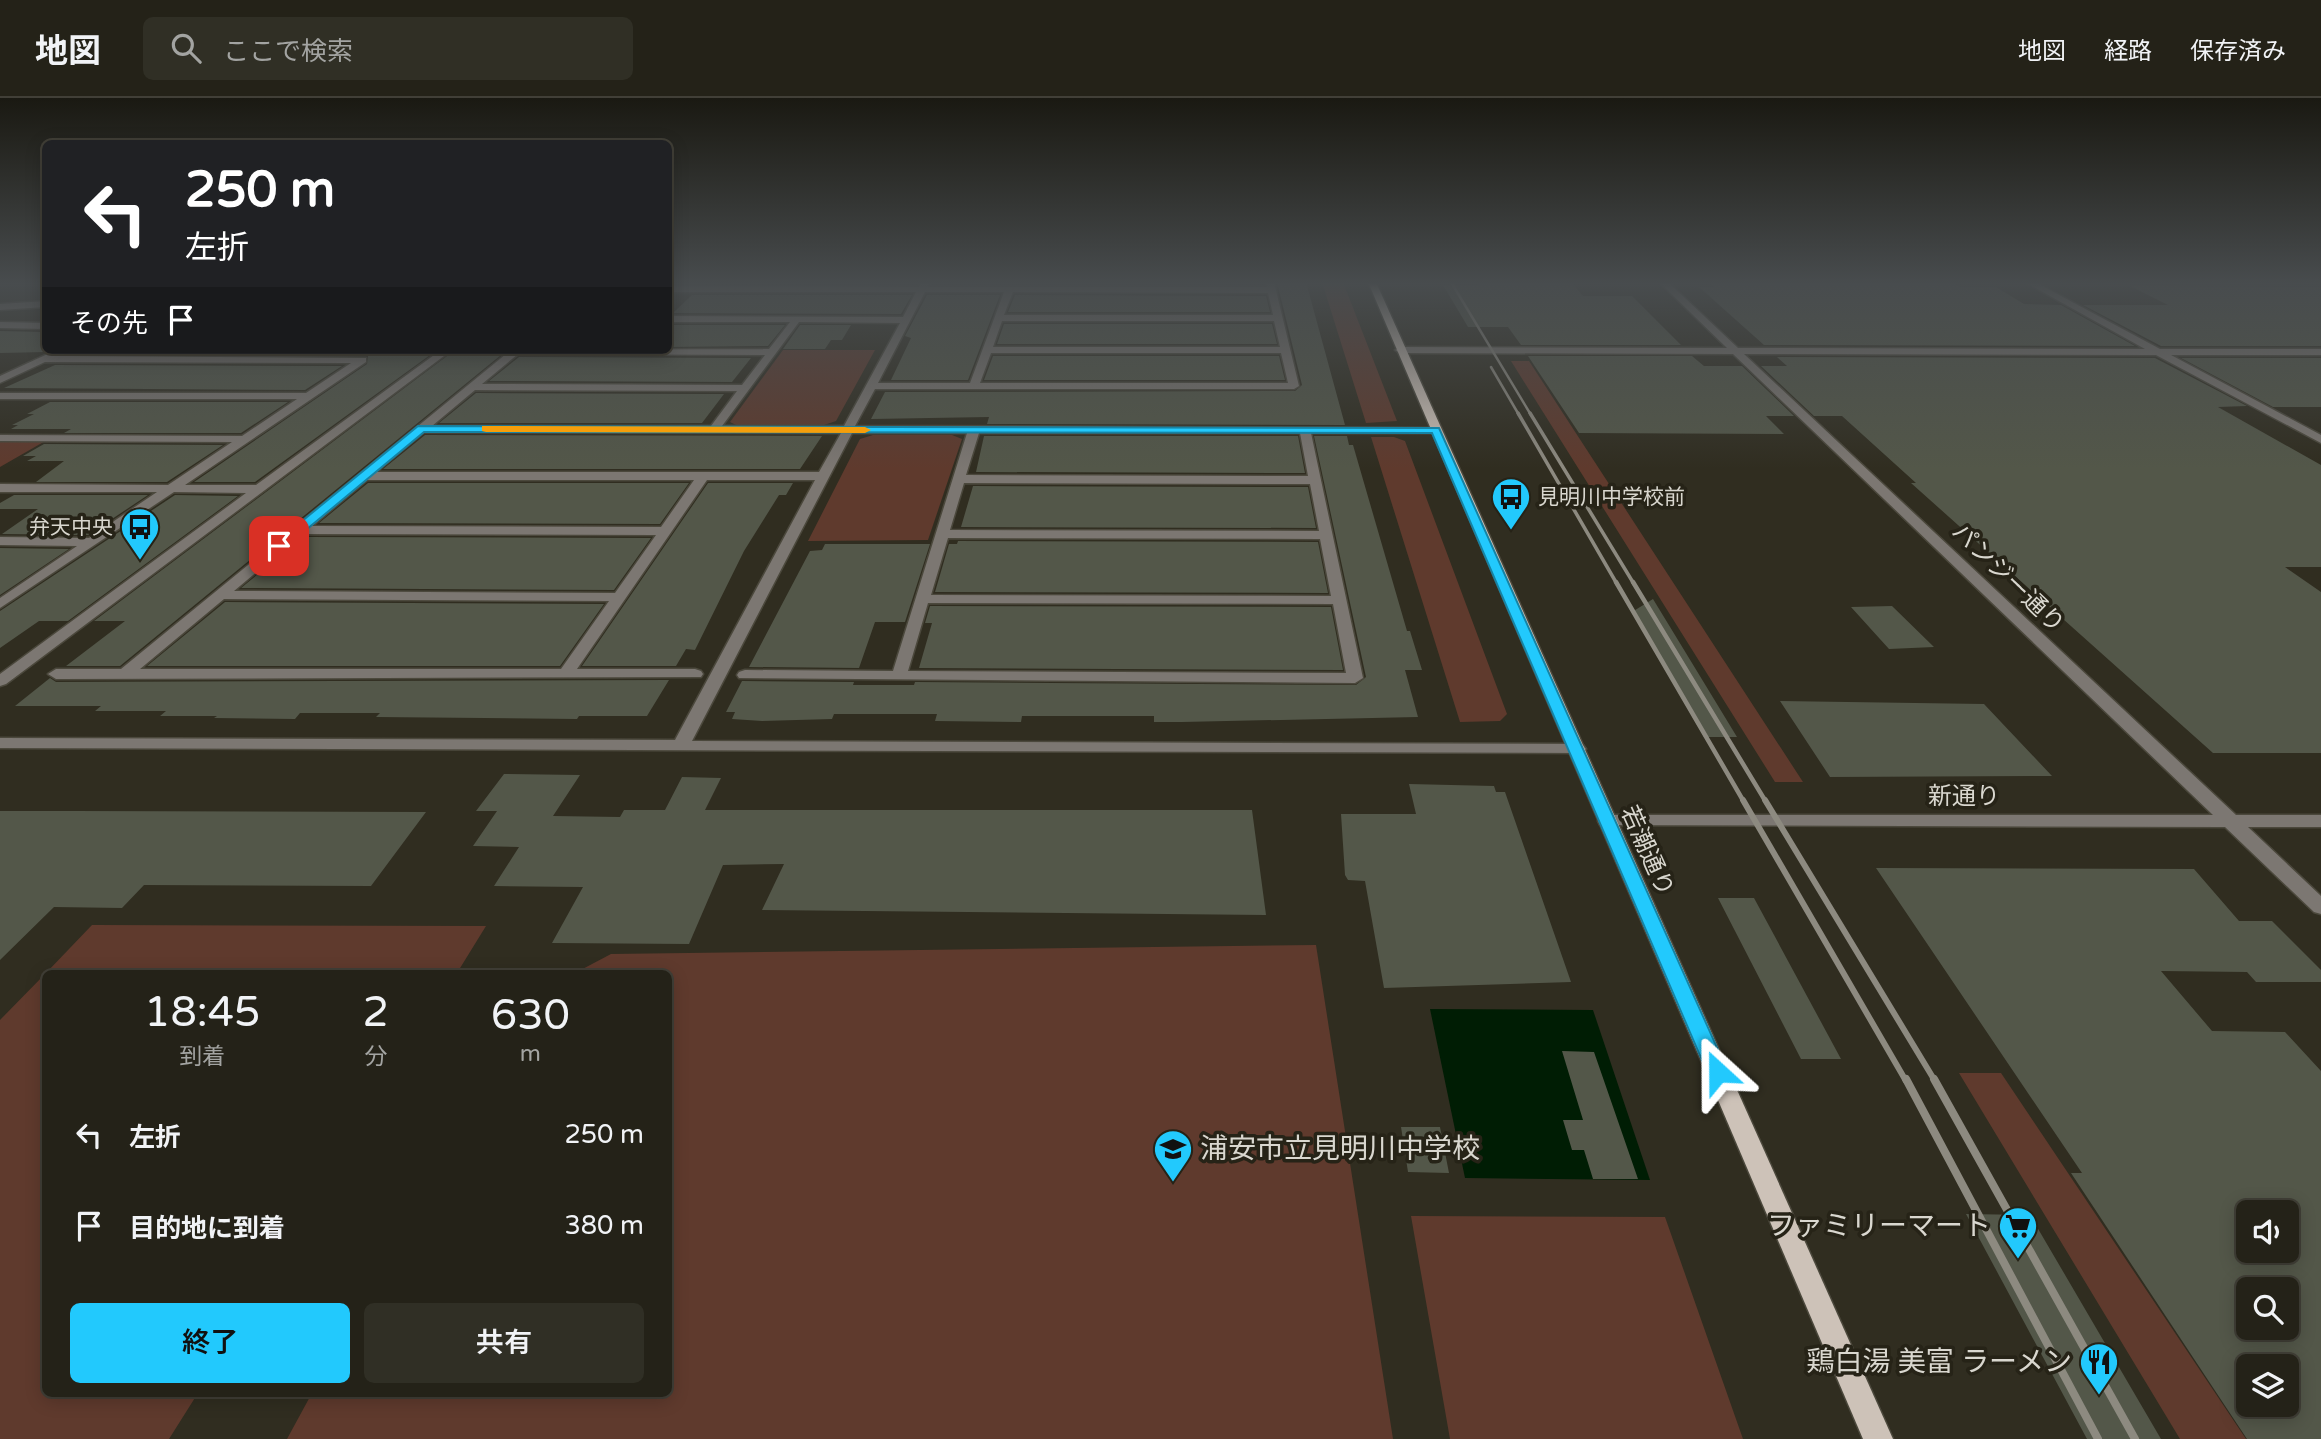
<!DOCTYPE html>
<html lang="ja">
<head>
<meta charset="utf-8">
<style>
	:root { --surface:#242218; --page:#302f25; --text:#f1f3f6; --muted:#a3a4a2; --line:#413f37; --accent:#22c9fd }
	body { margin:0; font-family:"Varela Round","Noto Sans JP",sans-serif; background:var(--page); color:var(--text); height:100vh; display:flex; flex-direction:column; font-size:26px; white-space:nowrap }
	* { box-sizing:border-box; margin:0 }
	p { font-size:23px; color:var(--muted) }
	.icon { flex:none; width:38px; height:38px; fill:none; stroke:currentColor; stroke-width:2; stroke-linecap:round; stroke-linejoin:round }
	.map { position:relative; flex:1; overflow:hidden }
	.sheet { position:absolute; left:42px; top:872px; width:630px; height:427px; display:flex; flex-direction:column; background:var(--surface); border-radius:10px; box-shadow:0 4px 18px #0003,0 0 0 2px var(--line) }
	.sheet>* { flex:none }
	.guide { position:absolute; left:42px; top:42px; width:630px; height:214px; border-radius:10px; box-shadow:0 4px 18px #0003,0 0 0 2px var(--line); background:#202124; color:#fff; overflow:hidden }
	.controls { position:absolute; left:2236px; top:1102px; display:grid; gap:14px }
	.controls a { display:grid; place-items:center; width:63px; height:63px; border-radius:10px; background:var(--surface); box-shadow:0 4px 18px #0003,0 0 0 2px var(--line); font-size:35px }
	.pin { position:absolute; display:grid; place-items:center; width:60px; height:60px; color:#fff; margin:-30px; border-radius:14px; box-shadow:0 4px 10px #0006 }
	.me { position:absolute; width:77px; margin:-38px; rotate:336deg; stroke-linejoin:round; filter:drop-shadow(0 0 5px #0008) }
	.turn { display:flex; align-items:center; gap:24px; height:147px; padding:0 28px; font-size:32px }
	.turn .icon { width:91px; height:91px; stroke-width:2.5 }
	.turn b { display:block; font-size:49px; line-height:60px }
	.then { display:flex; align-items:center; height:66px; padding:0 28px; background:#0003; gap:14px; font-size:26px }
	.eta { display:flex; justify-content:space-evenly; align-items:center; height:119px; text-align:center }
	.eta b { font-size:42px; font-weight:600; line-height:49px }
	.cta { display:flex; gap:14px; margin-top:auto; padding:14px 28px }
	.cta a { flex:1; height:80px; border-radius:10px; background:var(--accent); color:#111; font-size:28px; font-weight:600; line-height:80px; text-align:center }
	.cta a+a { background:var(--page); color:var(--text) }
	ul { padding:0; list-style:none }
	li { display:flex; align-items:center; gap:21px; height:91px; padding:0 28px }
	li div { flex:1 }
	li b { display:block; font-size:26px }
	li em { font-style:normal }
	header { display:flex; align-items:center; gap:42px; box-sizing:border-box; height:98px; padding:0 35px; background:var(--surface); border-bottom:2px solid var(--line) }
	header strong { font-size:33px }
	nav { display:flex; gap:38px; margin-inline-start:auto; font-size:24px }
	.search { width:490px; height:63px; background:var(--page); display:flex; align-items:center; gap:18px; box-sizing:border-box; padding:0 24px; border-radius:10px; color:var(--muted); font-size:26px }
	.map>svg:first-child { display:block }
	.green { fill:#5f3a2d }
	.water { fill:#001d04 }
	.building { fill:#535749; fill-rule:evenodd }
	.lines { fill:none; stroke-linecap:round; stroke-linejoin:round }
	.minor-casing { stroke:#4b483c; stroke-width:3 }
	.major-casing { stroke:#4b483c; stroke-width:3 }
	.minor { fill:#7c7772; fill-rule:evenodd }
	.major { fill:#cdc2b8; fill-rule:evenodd }
	.rail-far4 { stroke:#8d8a80; stroke-width:2.5 }
	.rail-far3 { stroke:#8d8a80; stroke-width:3.5 }
	.rail-far2 { stroke:#8d8a80; stroke-width:4.5 }
	.rail-far1 { stroke:#8d8a80; stroke-width:6 }
	.rail { stroke:#8d8a80; stroke-width:8 }
	.route { fill:#22c9fd; stroke:#1683a4; stroke-width:2 }
	.slow { fill:#f59e0b }
	.labels { text-anchor:middle; dominant-baseline:central; stroke-width:7; stroke-linejoin:round; paint-order:stroke }
	.far-poi-label { font-size:21px; fill:#d9d7cf; stroke:#262317; text-anchor:start }
	.street-label { font-size:24px; fill:#d9d7cf; stroke:#262317 }
	.near-poi-label { font-size:28px; fill:#d9d7cf; stroke:#262317; text-anchor:end }
</style>
</head>
<body>
<header>
<strong>地図</strong>
<div class="search"><svg class="icon" aria-label="search" viewBox="0 0 24 24"><circle cx="10" cy="10" r="6"/><path d="M15 15l6 6"/></svg>ここで検索</div>
<nav><a>地図</a><a>経路</a><a>保存済み</a></nav>
</header>
<div class="map">
<svg width="2321" height="1341" viewBox="0 0 2321 1341">
	<rect width="100%" height="100%" fill="#302d20"/>
	<!-- green -->
	<path class="green" d="M1322 184H1343L1397 323 1366 325Z
		M783 252H875L836 323 824 327H736L730 324Z
		M1511 263H1529L1803 684H1775Z
		M873 337H952L962 341 928 442 808 443 860 341Z
		M1371 339H1394L1405 343 1507 616 1500 623 1460 624Z
		M0 342H47L0 369Z
		M92 827 486 828 457 875H46Z
		M1316 847 1393 1341H287L312 1295H668V875H575L611 856Z
		M46 875V1295H198L169 1341H0V922Z
		M1959 975H2001L2246 1341H2180Z
		M1411 1118 1665 1119 1743 1341H1450Z"/>
	<!-- water -->
	<path class="water" d="M1430 911 1593 912 1650 1082 1465 1080Z"/>
	<!-- building -->
	<path class="building" d="M706 184H919L918 186H704Z
		M932 184H1264V186H932Z
		M1277 184H1306L1345 327 987 326 989 319 871 321 885 294 1295 293 1302 287Z
		M1478 184H1571L1583 198H1632L1681 247H1521L1508 229H1468L1443 187H1480Z
		M1709 184H1950L1960 189H1996L2024 206 2061 207 2135 248 1764 247 1699 189H1715Z
		M2130 188 2321 189V248H2161L2083 207H2168Z
		M692 197H912L901 216 673 215Z
		M927 197H1000L968 282H891L911 240 905 238Z
		M1015 197 1266 198 1270 214H1008Z
		M1004 226H1272L1277 246H997Z
		M668 227H785L768 248 668 249Z
		M800 227H851L842 242H831L825 251H783Z
		M0 233 46 234V254L0 255Z
		M87 252H437L255 384H194L367 266 368 258 79 256Z
		M455 252H488L484 255 501 257 120 568H66L125 523H94Z
		M993 258H1279L1285 282H984Z
		M1528 258H1692L1704 268H1742L1794 318H1766L1784 336 1579 335Z
		M519 259 751 260 732 284 489 283Z
		M1777 259 2155 260 2247 308 2218 309 2321 367V469H2285L2321 494V655H2213L1911 385H1916L1842 318H1814L1761 268H1787Z
		M2181 260H2321V309H2273Z
		M55 267 342 268 305 292 4 290Z
		M476 295 724 296 702 325H439Z
		M50 304H288L241 335H64L71 331H11L18 327H12L34 316H27Z
		M425 337 822 338 800 371H383Z
		M984 338H1298L1305 375 976 374Z
		M1314 338H1347L1349 347H1353L1407 533H1410L1422 572H1405L1418 619 1182 624H1154V618H1022L1021 624 935 623 937 616H834L832 621 762 623 732 621 735 614H726L742 583 854 584 853 587H914L915 584 1356 587 1366 579Z
		M44 346 223 347 167 384H36L64 363H27L36 358H23Z
		M368 385H689L660 426 319 425Z
		M708 385H793L786 397H779L744 453 695 552 686 551 676 568H582Z
		M973 388 1308 389 1316 430 961 429Z
		M14 397H148L88 437 2 436 38 411H0V405Z
		M175 397 238 398 68 523H39L0 550V513Z
		M303 439 651 440 614 492 241 490Z
		M958 443 1318 444 1328 495 935 494 949 446H957Z
		M825 446H930L905 524H875L859 570 749 569 810 453 822 452Z
		M0 450 69 451 0 497Z
		M1653 501 1706 588 1737 639H1704L1632 514Z
		M225 504 604 506 560 568H147Z
		M930 508 1331 509 1343 572 919 570 932 525H925Z
		M1892 508 1934 549 1889 551 1851 509Z
		M50 580 56 584 669 582 647 618H579L577 621 376 619 380 615H300L295 621 214 620 217 618H160L166 613H95L101 608H15Z
		M1780 603 1984 606 2052 678 1830 679Z
		M504 676 580 677 553 718 620 719 624 712H665L682 679 721 680 705 712H1252L1266 817 762 812 784 766 723 767 689 846 552 845 583 789 494 788 519 749 473 748 497 713H476Z
		M1409 686 1494 688 1496 694H1505L1571 884 1384 890 1365 783 1348 782 1345 777 1341 716H1416Z
		M0 713H72L426 714 371 788 144 787 122 810 54 809 0 862Z
		M1876 770 2194 771 2239 823H2272L2321 872V884H2256L2247 874 2161 873 2212 933 2285 934 2321 973V1341H2247L2071 1075H2082ZM2249 1115H2287V1153H2249ZM2249 1192H2287V1230H2249ZM2249 1269H2287V1307H2249Z
		M1718 800H1754L1841 961H1801Z
		M1562 953 1594 954 1638 1081H1593L1584 1052H1572L1563 1022H1583Z
		M1401 1029H1440L1449 1075 1408 1074Z
		M1966 1116 2030 1117 2161 1341H2087Z"/>
	<g class="lines">
		<!-- minor casing -->
		<g class="minor-casing">
			<path id="minor" d="M922 184H930L928 189H1267L1266 184H1274L1299 288 1294 291H875L855 328 1439 330V334L1435 335H1311L1363 580 1355 585 739 580 737 577 739 574 745 572 893 573 967 335H852L692 643 1577 646 1583 647 1586 651 1583 655 0 650V640L675 642 815 382H707L577 571H695L701 573 703 576 701 579 56 581 48 576 56 571H121L511 252 769 251 790 224H668V218L903 219 916 194H668V188L919 189ZM925 194H1004L970 285H878ZM1013 194 1268 195 1273 217H1004ZM1002 223H1274L1280 249H993ZM799 224 900 225 844 328H722ZM991 255H1281L1288 285H980ZM518 256 765 257 742 287 482 286ZM475 292 737 293 711 328H432ZM424 334 841 335 819 374H376ZM979 335H1300L1308 378 966 377ZM367 382H694L661 429 312 428ZM964 385 1310 386 1319 433 950 432ZM302 436 656 437 615 495 234 493ZM948 440 1320 441 1331 498 931 497ZM224 501 609 503 561 571H140ZM928 505 1333 506 1346 575 908 573Z
				M1659 184H1668L1738 250 2145 251 2025 184H2035L2160 251H2321V257H2171L2321 337V345L2156 257 1744 256 2236 717H2321V729H2248L2321 798V816L2314 814 2225 729 1600 727 1598 723 1600 719 1607 717H2213L1733 256 1400 255 1395 252 1400 249 1727 250Z
				M46 203V209L0 212V206Z
				M0 224 46 225V231L0 230Z
				M441 252H452L6 586 0 588V576L246 395 174 394 0 510V500L77 448 0 447V439L89 440 157 394H0V386L168 387 232 344 0 343V337L242 338 297 301H0V295H306L351 265 45 264 0 285V278L54 253 57 254 58 258 366 260V264L185 387H256Z"/>
		</g>
		<!-- major casing -->
		<g class="major-casing">
			<path id="major" d="M1368 184H1376L1893 1341H1863Z"/>
		</g>
		<!-- minor -->
		<use href="#minor" class="minor"/>
		<!-- major -->
		<use href="#major" class="major"/>
		<!-- rail-far4 -->
		<path class="rail-far4" d="M1451 184 1531 317
			M1491 269 1519 317"/>
		<!-- rail-far3 -->
		<path class="rail-far3" d="M1518 315 1617 486
			M1530 315 1634 486"/>
		<!-- rail-far2 -->
		<path class="rail-far2" d="M1616 484 1744 704
			M1633 484 1766 704"/>
		<!-- rail-far1 -->
		<path class="rail-far1" d="M1743 702 1906 983
			M1765 702 1935 983"/>
		<!-- rail -->
		<path class="rail" d="M1906 981 2098 1341
			M1934 981 2135 1341"/>
	</g>
	<!-- sky -->
	<linearGradient id="sky" x2="0" y2="1"><stop stop-color="#1a1912"/><stop offset="0.5" stop-color="#484c4e"/><stop offset="1" stop-color="#484c4e" stop-opacity="0"/></linearGradient>
	<rect width="2321" height="371" fill="url(#sky)"/>
	<!-- route -->
	<path class="route" d="M418 328 1439 330 1728 974 1725 979H1710L1707 974 1432 335 424 334 283 451H274V446Z"/>
	<!-- slow -->
	<path class="slow" d="M482 328 865 329 871 332 865 335 486 334 482 333Z"/>
	<!-- icons -->
	<defs>
		<g id="bus-pin" transform="scale(2.0125)"><path d="M0 17L-7.5 6A9.5 9.5 0 1 1 7.5 6Z" fill="#22c9fd" stroke="#262317"/><path d="M-5-6H5V4H4V6H2V4H-2V6H-4V4H-5ZM-3.5-4V0h7V-4ZM-3.5 1.2v1.5H-2V1.2ZM2 1.2v1.5H3.5V1.2Z" fill="#111"/></g>
		<g id="school-pin" transform="scale(2.0125)"><path d="M0 17L-7.5 6A9.5 9.5 0 1 1 7.5 6Z" fill="#22c9fd" stroke="#262317"/><path d="M0-5L7-2L0 1L-7-2ZM-4 1L0 2.5L4 1V4Q0 6-4 4Z" fill="#111"/></g>
		<g id="supermarket-pin" transform="scale(2.0125)"><path d="M0 17L-7.5 6A9.5 9.5 0 1 1 7.5 6Z" fill="#22c9fd" stroke="#262317"/><path d="M-6-5.5h2.5l.6 2H6L4.5 2H-2.5L-4.4-4H-6ZM-1.5 3.2a1.3 1.3 0 1 0 .1 0ZM3 3.2a1.3 1.3 0 1 0 .1 0Z" fill="#111"/></g>
		<g id="restaurant-pin" transform="scale(2.0125)"><path d="M0 17L-7.5 6A9.5 9.5 0 1 1 7.5 6Z" fill="#22c9fd" stroke="#262317"/><path d="M-5-6h1v4h1v-4h1v4h1v-4h1v5L-1.5 .5V6h-2V.5L-5-1ZM5-6V6H3V1.5H1.5Q1.5-4 5-6Z" fill="#111"/></g>
	</defs>
	<g fill-rule="evenodd">
		<use href="#bus-pin" x="1511" y="399"/>
		<use href="#bus-pin" x="140" y="429"/>
		<use href="#school-pin" x="1173" y="1051"/>
		<use href="#supermarket-pin" x="2018" y="1128"/>
		<use href="#restaurant-pin" x="2099" y="1264"/>
	</g>
	<g class="labels">
		<!-- far-poi labels -->
		<g class="far-poi-label">
			<text x="1538" y="399">見明川中学校前</text>
			<text x="113" y="429" text-anchor="end">弁天中央</text>
		</g>
		<!-- street labels -->
		<g class="street-label">
			<text transform="translate(2008 480) rotate(44)">パンジー通り</text>
			<text x="1964" y="698">新通り</text>
			<text transform="translate(1647 753) rotate(66)">若潮通り</text>
		</g>
		<!-- near-poi labels -->
		<g class="near-poi-label">
			<text x="1200" y="1051" text-anchor="start">浦安市立見明川中学校</text>
			<text x="1991" y="1128">ファミリーマート</text>
			<text x="2072" y="1264">鶏白湯 美富 ラーメン</text>
		</g>
	</g>
</svg>
<div class="controls">
<a><svg class="icon" aria-label="sound" viewBox="0 0 24 24"><path d="M4 9h4l5-4v14l-5-4H4zM17 9q2 3 0 6"/></svg></a>
<a><svg class="icon" aria-label="search" viewBox="0 0 24 24"><circle cx="10" cy="10" r="6"/><path d="M15 15l6 6"/></svg></a>
<a><svg class="icon" aria-label="layers" viewBox="0 0 24 24"><path d="M12 4l9 5-9 5-9-5zM3 14l9 5 9-5"/></svg></a>
</div>
<div class="pin" style="left:279px;top:448px;background:#d93025"><svg class="icon" aria-label="arrive" viewBox="0 0 24 24"><path d="M6 21V4h12l-3 4 3 4H6"/></svg></div>
<svg class="me" style="left:1718px;top:974px" viewBox="-20 -20 40 40"><path d="M0-17L14 15 0 8-14 15z" fill="#22c9fd" stroke="#fff" stroke-width="4"/></svg>
<div class="guide">
<div class="turn"><svg class="icon" aria-label="left" viewBox="0 0 24 24"><path d="M17 20v-9H6M10 6l-5 5 5 5"/></svg><div><b>250 m</b>左折</div></div>
<div class="then">その先<svg class="icon" aria-label="arrive" viewBox="0 0 24 24"><path d="M6 21V4h12l-3 4 3 4H6"/></svg></div>
</div>
<section class="sheet">
<div class="eta">
<div><b>18:45</b><p>到着</p></div>
<div><b>2</b><p>分</p></div>
<div><b>630</b><p>m</p></div>
</div>
<ul>
<li><svg class="icon" aria-label="left" viewBox="0 0 24 24"><path d="M17 20v-9H6M10 6l-5 5 5 5"/></svg><div><b>左折</b></div><em>250 m</em></li>
<li><svg class="icon" aria-label="arrive" viewBox="0 0 24 24"><path d="M6 21V4h12l-3 4 3 4H6"/></svg><div><b>目的地に到着</b></div><em>380 m</em></li>
</ul>
<div class="cta"><a>終了</a><a>共有</a></div>
</section>
</div>
</body>
</html>
